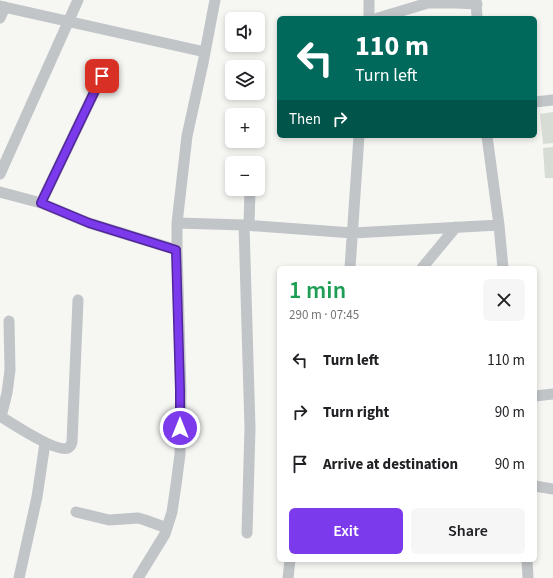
<!DOCTYPE html>
<html lang="en">
<head>
<meta charset="utf-8">
<style>
	:root { --surface:#fff; --page:#f6f6f6; --text:#202124; --muted:#757577; --accent:#7c3aed }
	body { margin:0; font-family:"Source Sans 3",sans-serif; background:var(--page); color:var(--text); height:100vh; display:flex; flex-direction:column; font-size:15px; white-space:nowrap }
	* { box-sizing:border-box; margin:0 }
	p { font-size:13px; color:var(--muted) }
	.icon { flex:none; width:22px; height:22px; fill:none; stroke:currentColor; stroke-width:2; stroke-linecap:round; stroke-linejoin:round }
	.map { position:relative; flex:1; overflow:hidden }
	.panel { position:absolute; left:277px; top:266px; width:260px; height:296px; display:flex; flex-direction:column; background:var(--surface); border-radius:6px; box-shadow:0 2px 6px #0003 }
	.panel>* { flex:none }
	.top-card { position:absolute; left:277px; top:16px; width:260px; height:122px; border-radius:6px; box-shadow:0 2px 6px #0003; background:#00695c; color:#fff; overflow:hidden }
	.buttons { position:absolute; left:225px; top:12px; display:grid; gap:8px }
	.buttons a { display:grid; place-items:center; width:40px; height:40px; border-radius:6px; background:var(--surface); box-shadow:0 2px 6px #0003; font-size:20px }
	.pin { position:absolute; display:grid; place-items:center; width:34px; height:34px; color:#fff; margin:-17px; border-radius:8px; box-shadow:0 2px 6px #0006 }
	.me { position:absolute; width:44px; margin:-22px; rotate:0deg; stroke-linejoin:round; filter:drop-shadow(0 0 3px #0008) }
	.turn { display:flex; align-items:center; gap:14px; height:84px; padding:0 12px; font-size:18px }
	.turn .icon { width:52px; height:52px; stroke-width:2.5 }
	.turn b { display:block; font-size:28px; line-height:34px }
	.then { display:flex; align-items:center; height:38px; padding:0 12px; background:#0003; gap:8px; font-size:15px }
	.round { display:grid; place-items:center; flex:none; width:42px; height:42px; border-radius:6px; background:var(--page) }
	.overview { display:flex; align-items:center; justify-content:space-between; height:68px; padding:0 12px }
	h1 { font-size:24px; font-weight:600; line-height:30px; color:#1e9e55 }
	.cta { display:flex; gap:8px; margin-top:auto; padding:8px 12px }
	.cta a { flex:1; height:46px; border-radius:6px; background:var(--accent); color:#fff; font-size:16px; font-weight:600; line-height:46px; text-align:center }
	.cta a+a { background:var(--page); color:var(--text) }
	ul { padding:0; list-style:none }
	li { display:flex; align-items:center; gap:12px; height:52px; padding:0 12px }
	li div { flex:1 }
	li b { display:block; font-size:15px }
	li em { font-style:normal }
	.map>svg:first-child { display:block }
	.green { fill:#d7ddd4 }
	.lines { fill:none; stroke-linecap:round; stroke-linejoin:round }
	.street { stroke:#c1c5c8; stroke-width:11 }
	.route-casing { stroke:#51269a; stroke-width:10 }
	.route { stroke:#7c3aed; stroke-width:7 }
</style>
</head>
<body>
<div class="map">
<svg width="553" height="578" viewBox="0 0 553 578">
	<rect width="100%" height="100%" fill="#f6f6f3"/>
	<!-- green -->
	<path class="green" d="M553 112V143L543 144 540 114Z
		M553 147V178H545L543 148Z"/>
	<g class="lines">
		<!-- street -->
		<path class="street" d="M476 0 477 18
			M0 6 205 52
			M0 18 5 7
			M369 18V0
			M378 18 428 3H456L477 4
			M535 102 553 100
			M487 136 499 225 503 268
			M0 174 78 0
			M0 192 41 203 89 223 177 250
			M41 203 102 76
			M177 223 244 225 353 233 499 225
			M244 225 250 428 247 533
			M249 225 250 189
			M350 268 359 136
			M422 268 456 227
			M535 396 553 394
			M0 416C11 423 57 453 68 448 71 446 71 445 72 442L78 300
			M1 417 7 393 10 370 9 321
			M535 486 553 489
			M76 512 109 520 138 518 145 520 167 528
			M527 560 528 578
			M19 578 37 497 45 443
			M138 578 165 534 172 512 176 485 180 454 181 390 177 250V223L187 136 203 63 215 0
			M288 578 290 560"/>
	</g>
	<g class="lines">
		<!-- route casing -->
		<g class="route-casing">
			<path id="route" d="M102 76 41 203 89 223 176 250 180 390V428"/>
		</g>
		<!-- route -->
		<use href="#route" class="route"/>
	</g>
</svg>
<div class="buttons">
<a><svg class="icon" aria-label="sound" viewBox="0 0 24 24"><path d="M4 9h4l5-4v14l-5-4H4zM17 9q2 3 0 6"/></svg></a>
<a><svg class="icon" aria-label="layers" viewBox="0 0 24 24"><path d="M12 4l9 5-9 5-9-5zM3 14l9 5 9-5"/></svg></a>
<a>+</a>
<a>−</a>
</div>
<div class="pin" style="left:102px;top:76px;background:#d93025"><svg class="icon" aria-label="arrive" viewBox="0 0 24 24"><path d="M6 21V4h12l-3 4 3 4H6"/></svg></div>
<svg class="me" style="left:180px;top:428px" viewBox="-20 -20 40 40"><circle r="17" fill="#7c3aed" stroke="#fff" stroke-width="3"/><path d="M0-11L8 9 0 5-8 9z" fill="#fff"/></svg>
<div class="top-card">
<div class="turn"><svg class="icon" aria-label="left" viewBox="0 0 24 24"><path d="M17 20v-9H6M10 6l-5 5 5 5"/></svg><div><b>110 m</b>Turn left</div></div>
<div class="then">Then<svg class="icon" aria-label="right" viewBox="0 0 24 24"><path d="M7 20v-9h11M14 6l5 5-5 5"/></svg></div>
</div>
<section class="panel">
<div class="overview"><div><h1>1 min</h1><p>290 m · 07:45</p></div><a class="round"><svg class="icon" aria-label="close" viewBox="0 0 24 24"><path d="M6 6l12 12M18 6L6 18"/></svg></a></div>
<ul>
<li><svg class="icon" aria-label="left" viewBox="0 0 24 24"><path d="M17 20v-9H6M10 6l-5 5 5 5"/></svg><div><b>Turn left</b></div><em>110 m</em></li>
<li><svg class="icon" aria-label="right" viewBox="0 0 24 24"><path d="M7 20v-9h11M14 6l5 5-5 5"/></svg><div><b>Turn right</b></div><em>90 m</em></li>
<li><svg class="icon" aria-label="arrive" viewBox="0 0 24 24"><path d="M6 21V4h12l-3 4 3 4H6"/></svg><div><b>Arrive at destination</b></div><em>90 m</em></li>
</ul>
<div class="cta"><a>Exit</a><a>Share</a></div>
</section>
</div>
</body>
</html>
